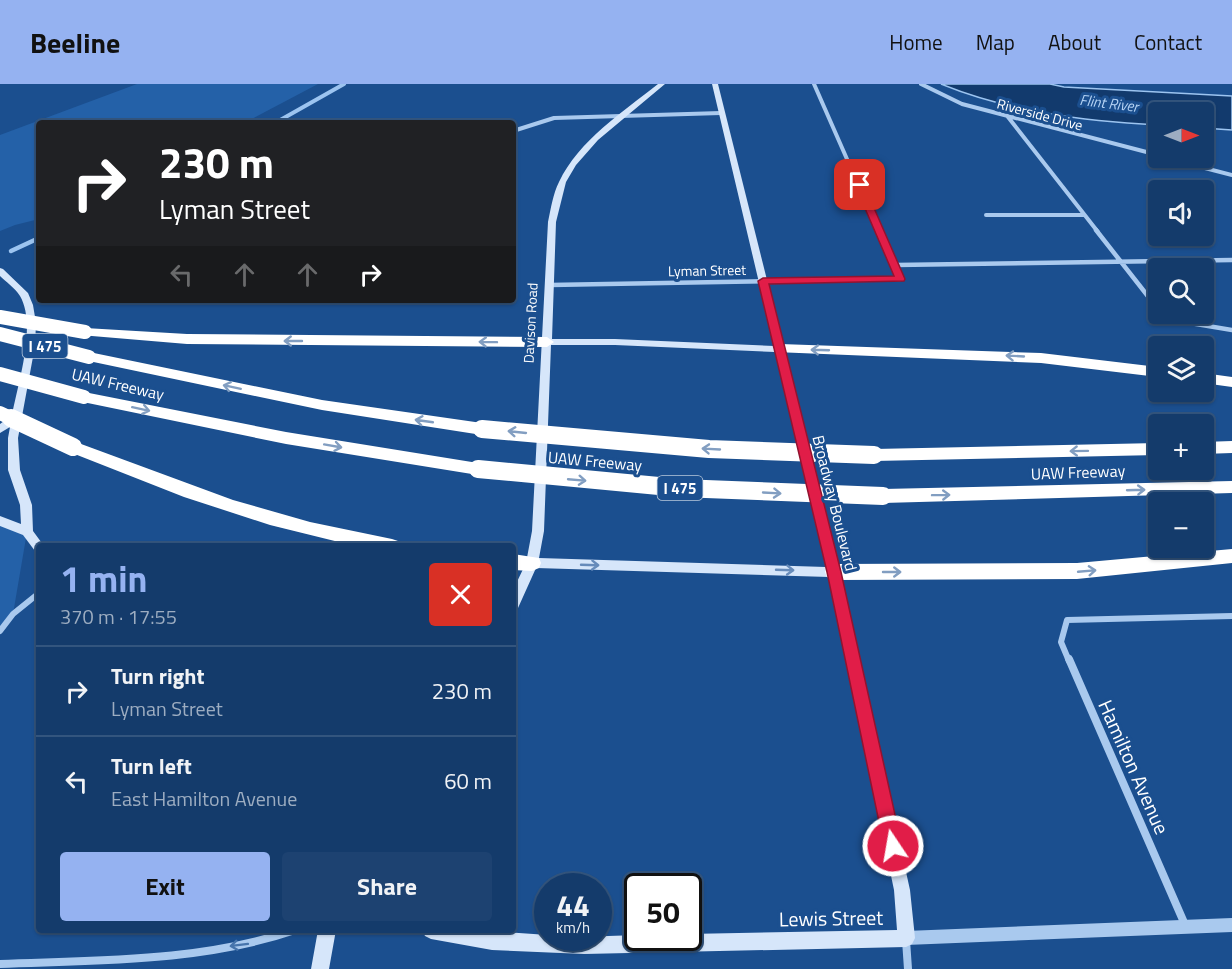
<!DOCTYPE html>
<html lang="en">
<head>
<meta charset="utf-8">
<style>
	:root { --surface:#143b6b; --page:#1d4271; --text:#f1f3f6; --muted:#9dadc1; --line:#33557e; --accent:#95b2f1 }
	body { margin:0; font-family:"Titillium Web",sans-serif; background:var(--page); color:var(--text); height:100vh; display:flex; flex-direction:column; font-size:22px; white-space:nowrap }
	* { box-sizing:border-box; margin:0 }
	p { font-size:20px; color:var(--muted) }
	.icon { flex:none; width:33px; height:33px; fill:none; stroke:currentColor; stroke-width:2; stroke-linecap:round; stroke-linejoin:round }
	.map { position:relative; flex:1; overflow:hidden }
	.drawer { position:absolute; left:36px; top:459px; width:480px; height:390px; display:flex; flex-direction:column; background:var(--surface); border-radius:6px; box-shadow:0 2px 4px #0004,0 0 0 2px var(--line) }
	.drawer>* { flex:none }
	.guide { position:absolute; left:36px; top:36px; width:480px; height:183px; border-radius:6px; box-shadow:0 2px 4px #0004,0 0 0 2px var(--line); background:#202124; color:#fff; overflow:hidden }
	.needle { width:39px; rotate:90deg }
	.fabs { position:absolute; left:1148px; top:18px; display:grid; gap:12px }
	.fabs a { display:grid; place-items:center; width:66px; height:66px; border-radius:6px; background:var(--surface); box-shadow:0 2px 4px #0004,0 0 0 2px var(--line); font-size:30px }
	.speed { position:absolute; left:534px; top:789px; display:flex; gap:12px; font-size:30px; font-weight:700; text-align:center }
	.speed>* { display:grid; place-content:center; width:78px; height:78px; border-radius:50%; background:var(--surface); box-shadow:0 2px 4px #0004,0 0 0 2px var(--line); line-height:1 }
	.speed small { font-size:15px; font-weight:400 }
	.speed .limit { border:3px solid #111; border-radius:9px; background:#fff; color:#111 }
	.pin { position:absolute; display:grid; place-items:center; width:51px; height:51px; color:#fff; margin:-26px; border-radius:12px; box-shadow:0 3px 9px #0006 }
	.me { position:absolute; width:66px; margin:-33px; rotate:348deg; stroke-linejoin:round; filter:drop-shadow(0 0 4px #0008) }
	.turn { display:flex; align-items:center; gap:21px; height:126px; padding:0 24px; font-size:27px }
	.turn .icon { width:78px; height:78px; stroke-width:2.5 }
	.turn b { display:block; font-size:42px; line-height:51px }
	.lanes { display:flex; align-items:center; height:57px; padding:0 24px; background:#0003; justify-content:center; gap:30px; direction:ltr }
	.lanes .off { opacity:.35 }
	.round { display:grid; place-items:center; flex:none; width:63px; height:63px; border-radius:6px; background:var(--page) }
	.overview { display:flex; align-items:center; justify-content:space-between; height:102px; padding:0 24px }
	h1 { font-size:36px; font-weight:700; line-height:45px; color:var(--accent) }
	.primary-button { display:flex; gap:12px; margin-top:auto; padding:12px 24px }
	.primary-button a { flex:1; height:69px; border-radius:6px; background:var(--accent); color:#111; font-size:24px; font-weight:700; line-height:69px; text-align:center }
	.primary-button a+a { background:var(--page); color:var(--text) }
	ul { padding:0; list-style:none }
	li { display:flex; align-items:center; gap:18px; height:90px; padding:0 24px; border-top:2px solid var(--line) }
	li div { flex:1 }
	li b { display:block; font-size:22px }
	li em { font-style:normal }
	header { display:flex; align-items:center; gap:36px; box-sizing:border-box; height:84px; padding:0 30px; background:var(--accent); color:#111 }
	header strong { font-size:28px }
	nav { display:flex; gap:33px; margin-inline-start:auto; font-size:21px }
	.map>svg:first-child { display:block }
	.green { fill:#2461a8 }
	.water { fill:#123a6d; stroke:#9cc4f0; stroke-width:1.5 }
	.lines { fill:none; stroke-linecap:round; stroke-linejoin:round }
	.stream-far1 { stroke:#9cc4f0; stroke-width:4 }
	.stream { stroke:#9cc4f0; stroke-width:4.5 }
	.minor-far3 { stroke:#a9c9ee; stroke-width:4 }
	.minor-far2 { stroke:#a9c9ee; stroke-width:4.5 }
	.minor-far1 { stroke:#a9c9ee; stroke-width:6 }
	.minor { stroke:#a9c9ee; stroke-width:8 }
	.tertiary { fill:#a9c9ee; fill-rule:evenodd }
	.secondary { fill:#d6e6fa; fill-rule:evenodd }
	.motorway { fill:#fff; fill-rule:evenodd }
	.motorway-bridge-far1 { stroke:#fff; stroke-width:14 }
	.motorway-bridge { stroke:#fff; stroke-width:18 }
	.oneway { stroke:#829ec1 }
	.oneway2 { stroke:#668bba }
	.oneway3 { stroke:#4674ac }
	.route { fill:#e11d48; stroke:#92132f; stroke-width:1.5 }
	.labels { text-anchor:middle; dominant-baseline:central; stroke-width:6; stroke-linejoin:round; paint-order:stroke }
	.far-street-label { font-size:14px; fill:#fff; stroke:#1b4f8f }
	.far-water-label { font-size:15px; font-style:italic; fill:#b5d3f5; stroke:#1b4f8f }
	.shield { fill:#1b4f8f; stroke:#bbcadd; stroke-width:1.5 }
	.shield-label { font-size:15px; font-weight:bold; fill:#fff }
	.street-label { font-size:16px; fill:#fff; stroke:#1b4f8f }
	.near-street-label { font-size:20px; fill:#fff; stroke:#1b4f8f }
</style>
</head>
<body>
<header>
<strong>Beeline</strong>
<nav><a>Home</a><a>Map</a><a>About</a><a>Contact</a></nav>
</header>
<div class="map">
<svg width="1232" height="885" viewBox="0 0 1232 885">
	<rect width="100%" height="100%" fill="#1b4f8f"/>
	<!-- green -->
	<path class="green" d="M137 0H318L244 39H39V135L15 141 0 147V51Z
		M0 437 27 448 13 530 0 547Z"/>
	<!-- water -->
	<path class="water" d="M941 0H1050L1064 3 1232 12V46L1203 44V28H1158V41C1084 37 1010 28 941 0Z"/>
	<g class="lines">
		<!-- stream-far1 -->
		<path class="stream-far1" d="M275 39 344 0"/>
		<!-- stream -->
		<path class="stream" d="M11 167 39 154"/>
		<!-- minor-far3 -->
		<path class="minor-far3" d="M814 0 879 148
			M921 0 962 20 1158 71
			M1008 33 1098 148
			M513 47 554 34 721 29
			M1166 74 1232 91
			M986 131H1084"/>
		<!-- minor-far2 -->
		<path class="minor-far2" d="M1096 146 1158 225
			M896 181 1232 176
			M550 201 900 195 878 146
			M1161 230 1166 235 1232 246"/>
		<!-- minor-far1 -->
		<path class="minor-far1" d="M0 547 13 530 39 509
			M1069 577 1061 558 1067 536 1232 532"/>
		<!-- minor -->
		<path class="minor" d="M1069 575 1186 843
			M906 856 908 885
			M0 880C98 876 201 878 295 846"/>
		<!-- tertiary -->
		<path class="tertiary" d="M1232 834V848L906 861 901 859 899 854 901 849 906 847Z"/>
		<!-- secondary -->
		<path class="secondary" d="M658 0H665L598 56 576 81 566 98 556 138 552 255H615L774 262 712 0H718L840 488 910 806 915 854 912 860 906 863 584 870 492 866 431 855 425 852 422 846H478L548 851V854L638 851V854H688V850L897 846 894 806 829 493 536 484 518 524 513 525V506L526 479 532 447 548 138C551 124 553 110 559 98 579 56 623 28 658 0ZM551 261H615L775 268 826 483 539 474 544 447Z
			M0 184 3 185 28 209 33 221 36 239 35 262 18 354 20 386 32 421 33 447 44 462H39V469L35 467 23 451 0 442V432L21 440 20 421 8 386V354L10 343 0 349V340L12 331C18 299 37 241 20 212 15 204 6 198 0 192Z
			M318 846H336L329 885H311Z"/>
		<!-- motorway -->
		<path class="motorway" d="M85 244 187 250 547 253 554 258 547 263 187 260 80 251 78 248Z
			M780 260 1041 269 1158 283V293L1041 279 775 268 773 265 775 262Z
			M89 268 322 316 482 339 488 341 490 345 488 349 482 351 322 326 84 276 82 273Z
			M1203 289 1232 293V303L1203 299Z
			M84 308 286 348 478 379 484 381 486 385 484 389 478 391 286 360 78 317 76 313 78 309Z
			M73 357 233 416 310 438 392 455 398 457 401 462H355L270 441 184 413 67 367 65 363 67 359Z
			M1232 357V369L1203 370V358Z
			M1158 359V371L874 377 868 375 866 371 868 367 874 365Z
			M1232 397V409L883 419 877 417 874 412 877 407 883 405Z
			M1232 465V479L1077 495 834 496 827 493 825 488 827 483 834 480 1077 479Z
			M513 470 539 474 541 479 539 484 532 487 513 486Z"/>
		<!-- motorway-bridge-far1 -->
		<path class="motorway-bridge-far1" d="M0 233 85 248
			M0 250 89 273
			M0 290 84 313
			M0 329 15 336"/>
		<!-- motorway-bridge -->
		<path class="motorway-bridge" d="M11 334 73 363
			M482 345 709 365 874 371
			M478 385 680 404 883 412"/>
	</g>
	<!-- one-way arrows -->
	<defs><path id="oneway-shaft" d="M-6 0H5M1.5-3L5.5 0L1.5 3" fill="none" stroke-width="1.6" stroke-linecap="round" stroke-linejoin="round" transform="scale(1.5)"/></defs>
	<g class="oneway">
		<use href="#oneway-shaft" transform="translate(293 257) rotate(180)"/>
		<use href="#oneway-shaft" transform="translate(488 258) rotate(-179)"/>
		<use href="#oneway-shaft" transform="translate(820 266) rotate(-178)"/>
		<use href="#oneway-shaft" transform="translate(1015 272) rotate(-177)"/>
		<use href="#oneway-shaft" transform="translate(232 303) rotate(-168)"/>
		<use href="#oneway-shaft" transform="translate(141 325) rotate(12)"/>
		<use href="#oneway-shaft" transform="translate(424 337) rotate(-172)"/>
		<use href="#oneway-shaft" transform="translate(517 348) rotate(-174)"/>
		<use href="#oneway-shaft" transform="translate(333 362) rotate(10)"/>
		<use href="#oneway-shaft" transform="translate(711 365) rotate(-177)"/>
		<use href="#oneway-shaft" transform="translate(1079 367) rotate(179)"/>
		<use href="#oneway-shaft" transform="translate(577 396) rotate(5)"/>
		<use href="#oneway-shaft" transform="translate(1136 406) rotate(-2)"/>
		<use href="#oneway-shaft" transform="translate(772 409) rotate(3)"/>
		<use href="#oneway-shaft" transform="translate(941 411) rotate(-1)"/>
		<use href="#oneway-shaft" transform="translate(1087 487) rotate(-5)"/>
		<use href="#oneway-shaft" transform="translate(892 488)"/>
	</g>
	<g class="oneway2">
		<use href="#oneway-shaft" transform="translate(590 481) rotate(2)"/>
		<use href="#oneway-shaft" transform="translate(785 486) rotate(2)"/>
	</g>
	<use class="oneway3" href="#oneway-shaft" transform="translate(239 861) rotate(173)"/>
	<!-- route -->
	<path class="route" d="M860 98 864 101 905 195 904 197 769 200 841 488 902 762 899 769 893 771 886 769 884 762 827 488 758 197 763 194 894 192 855 101Z"/>
	<g class="labels">
		<!-- far-street labels -->
		<g class="far-street-label">
			<text transform="translate(1040 30) rotate(15)">Riverside Drive</text>
			<text transform="translate(707 186) rotate(-1)">Lyman Street</text>
			<text transform="translate(530 239) rotate(-87)">Davison Road</text>
		</g>
		<!-- far-water labels -->
		<g class="far-water-label">
			<text transform="translate(1109 19) rotate(7)">Flint River</text>
		</g>
		<!-- shield labels -->
		<g class="shield">
			<rect x="22.5" y="250" width="45" height="24" rx="4.5"/>
			<rect x="657.5" y="392" width="45" height="24" rx="4.5"/>
		</g>
		<g class="shield-label">
			<text x="45" y="262">I 475</text>
			<text x="680" y="404">I 475</text>
		</g>
		<!-- street labels -->
		<g class="street-label">
			<text transform="translate(118 300) rotate(13)">UAW Freeway</text>
			<text transform="translate(595 377) rotate(5)">UAW Freeway</text>
			<text transform="translate(1078 388) rotate(-2)">UAW Freeway</text>
			<text transform="translate(835 419) rotate(76)">Broadway Boulevard</text>
		</g>
		<!-- near-street labels -->
		<g class="near-street-label">
			<text transform="translate(1134 683) rotate(66)">Hamilton Avenue</text>
			<text transform="translate(831 834) rotate(-1)">Lewis Street</text>
		</g>
	</g>
</svg>
<div class="fabs">
<a><svg class="needle" viewBox="-14 -14 28 28"><path d="M0-13l5 13h-10z" fill="#e53935"/><path d="M0 13l5-13h-10z" fill="#9dadc1"/></svg></a>
<a><svg class="icon" aria-label="sound" viewBox="0 0 24 24"><path d="M4 9h4l5-4v14l-5-4H4zM17 9q2 3 0 6"/></svg></a>
<a><svg class="icon" aria-label="search" viewBox="0 0 24 24"><circle cx="10" cy="10" r="6"/><path d="M15 15l6 6"/></svg></a>
<a><svg class="icon" aria-label="layers" viewBox="0 0 24 24"><path d="M12 4l9 5-9 5-9-5zM3 14l9 5 9-5"/></svg></a>
<a>+</a>
<a>−</a>
</div>
<div class="speed"><div>44<small>km/h</small></div><div class="limit">50</div></div>
<div class="pin" style="left:860px;top:101px;background:#d93025"><svg class="icon" aria-label="arrive" viewBox="0 0 24 24"><path d="M6 21V4h12l-3 4 3 4H6"/></svg></div>
<svg class="me" style="left:893px;top:762px" viewBox="-20 -20 40 40"><circle r="17" fill="#e11d48" stroke="#fff" stroke-width="3"/><path d="M0-11L8 9 0 5-8 9z" fill="#fff"/></svg>
<div class="guide">
<div class="turn"><svg class="icon" aria-label="right" viewBox="0 0 24 24"><path d="M7 20v-9h11M14 6l5 5-5 5"/></svg><div><b>230 m</b>Lyman Street</div></div>
<div class="lanes"><svg class="icon off" aria-label="left" viewBox="0 0 24 24"><path d="M17 20v-9H6M10 6l-5 5 5 5"/></svg><svg class="icon off" aria-label="ahead" viewBox="0 0 24 24"><path d="M12 20V5M6 11l6-6 6 6"/></svg><svg class="icon off" aria-label="ahead" viewBox="0 0 24 24"><path d="M12 20V5M6 11l6-6 6 6"/></svg><svg class="icon" aria-label="right" viewBox="0 0 24 24"><path d="M7 20v-9h11M14 6l5 5-5 5"/></svg></div>
</div>
<section class="drawer">
<div class="overview"><div><h1>1 min</h1><p>370 m · 17:55</p></div><a class="round" style="background:#d93025;color:#fff"><svg class="icon" aria-label="close" viewBox="0 0 24 24"><path d="M6 6l12 12M18 6L6 18"/></svg></a></div>
<ul>
<li><svg class="icon" aria-label="right" viewBox="0 0 24 24"><path d="M7 20v-9h11M14 6l5 5-5 5"/></svg><div><b>Turn right</b><p>Lyman Street</p></div><em>230 m</em></li>
<li><svg class="icon" aria-label="left" viewBox="0 0 24 24"><path d="M17 20v-9H6M10 6l-5 5 5 5"/></svg><div><b>Turn left</b><p>East Hamilton Avenue</p></div><em>60 m</em></li>
</ul>
<div class="primary-button"><a>Exit</a><a>Share</a></div>
</section>
</div>
</body>
</html>
